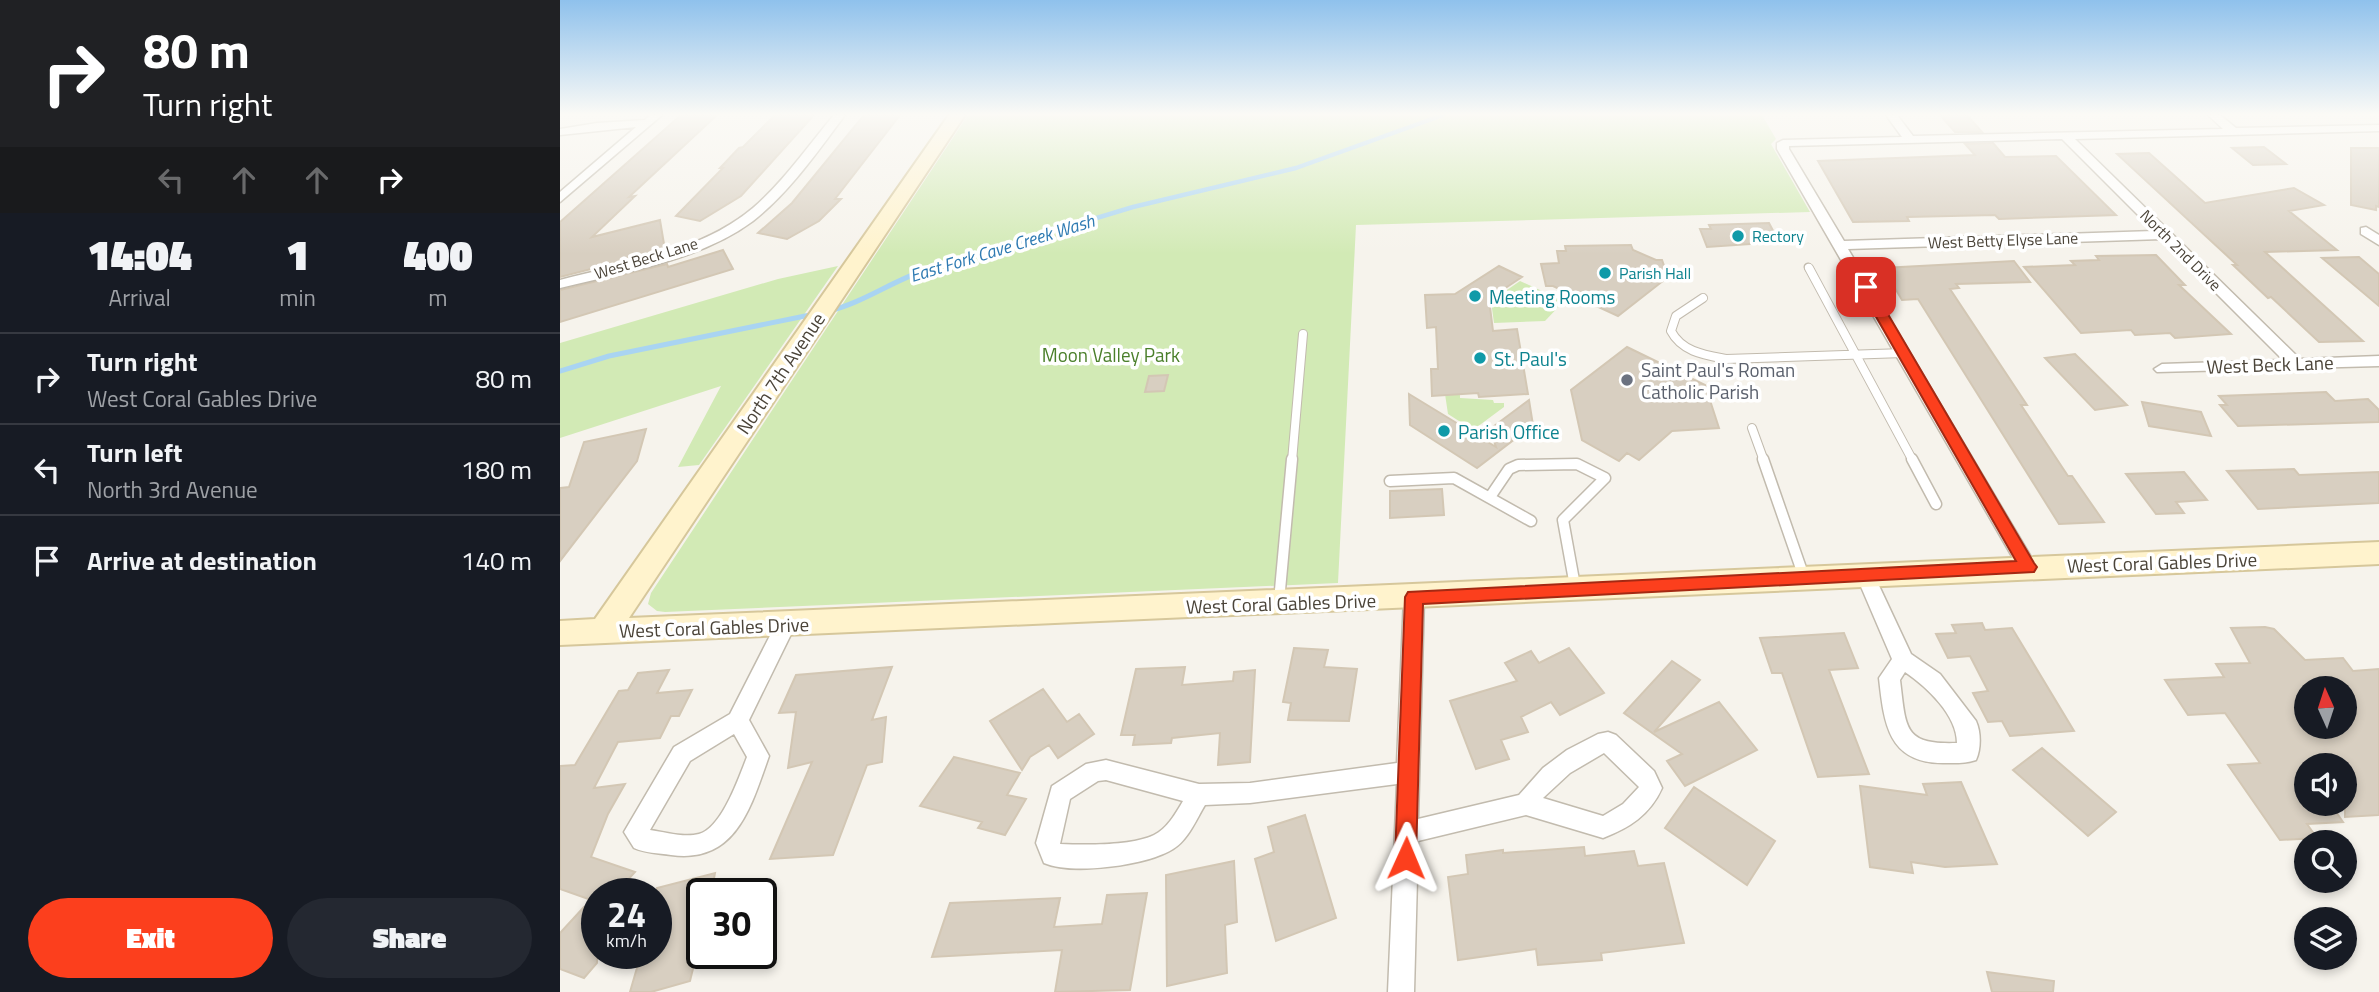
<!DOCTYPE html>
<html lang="en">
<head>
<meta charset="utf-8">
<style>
	:root { --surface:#171b24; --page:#242831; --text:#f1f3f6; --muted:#9ea1a6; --line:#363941; --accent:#fc3f1d }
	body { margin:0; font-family:"Titillium Web",sans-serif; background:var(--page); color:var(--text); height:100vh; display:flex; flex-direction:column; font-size:26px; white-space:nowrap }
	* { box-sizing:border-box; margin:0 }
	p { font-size:23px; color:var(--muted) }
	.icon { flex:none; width:38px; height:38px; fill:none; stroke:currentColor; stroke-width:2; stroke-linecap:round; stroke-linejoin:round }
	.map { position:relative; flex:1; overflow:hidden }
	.panel { display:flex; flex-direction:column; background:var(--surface); width:560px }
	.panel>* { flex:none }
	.banner { background:#202124; color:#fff; overflow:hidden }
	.needle { width:46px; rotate:357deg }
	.fabs { position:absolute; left:1734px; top:676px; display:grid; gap:14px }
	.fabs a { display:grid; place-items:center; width:63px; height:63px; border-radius:50%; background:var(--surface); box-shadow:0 4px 10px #0003; font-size:35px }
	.speed { position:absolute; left:21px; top:878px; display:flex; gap:14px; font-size:35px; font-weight:700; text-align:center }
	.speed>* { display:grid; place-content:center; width:91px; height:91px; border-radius:50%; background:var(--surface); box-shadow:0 4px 10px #0003; line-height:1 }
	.speed small { font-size:18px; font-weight:400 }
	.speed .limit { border:4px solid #111; border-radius:10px; background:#fff; color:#111 }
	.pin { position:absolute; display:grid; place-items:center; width:60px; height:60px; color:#fff; margin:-30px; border-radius:14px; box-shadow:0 4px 10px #0006 }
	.me { position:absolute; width:77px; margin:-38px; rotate:1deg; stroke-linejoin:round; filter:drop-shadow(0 0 5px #0008) }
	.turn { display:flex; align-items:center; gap:24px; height:147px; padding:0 28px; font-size:32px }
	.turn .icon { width:91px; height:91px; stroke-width:2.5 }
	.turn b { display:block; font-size:49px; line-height:60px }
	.lanes { display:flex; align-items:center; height:66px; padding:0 28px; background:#0003; justify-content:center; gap:35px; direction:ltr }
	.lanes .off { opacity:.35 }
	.eta { display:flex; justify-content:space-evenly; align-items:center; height:119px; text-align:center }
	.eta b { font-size:42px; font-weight:800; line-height:49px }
	.action { display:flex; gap:14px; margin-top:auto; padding:14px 28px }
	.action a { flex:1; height:80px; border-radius:42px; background:var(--accent); color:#fff; font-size:28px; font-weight:800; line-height:80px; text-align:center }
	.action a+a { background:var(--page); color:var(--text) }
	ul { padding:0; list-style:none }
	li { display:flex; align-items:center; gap:21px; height:91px; padding:0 28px; border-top:2px solid var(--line) }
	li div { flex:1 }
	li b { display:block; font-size:26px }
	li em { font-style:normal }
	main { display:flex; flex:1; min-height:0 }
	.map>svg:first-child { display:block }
	.green { fill:#d2eab5 }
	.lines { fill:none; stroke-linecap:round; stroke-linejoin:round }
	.stream-far1 { stroke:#a9d4f2; stroke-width:4.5 }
	.stream { stroke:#a9d4f2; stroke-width:5 }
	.building { fill:#d8cfc1; stroke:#d3c7b4; stroke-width:2; fill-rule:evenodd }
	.lane-far2-casing { stroke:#c2bbae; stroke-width:9 }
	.lane-far1-casing { stroke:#c2bbae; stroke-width:10 }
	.lane-casing { stroke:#c2bbae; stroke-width:13 }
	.street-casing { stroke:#c2bbae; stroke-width:3 }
	.secondary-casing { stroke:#d6c79b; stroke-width:4 }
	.lane-far2 { stroke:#fff; stroke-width:6 }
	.lane-far1 { stroke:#fff; stroke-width:8 }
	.lane { stroke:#fff; stroke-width:10 }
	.street { fill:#fff; fill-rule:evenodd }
	.secondary { fill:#fff3cd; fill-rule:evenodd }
	.route { fill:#fc3f1d; stroke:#a42913; stroke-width:2 }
	.culture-dot { fill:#0f9aa8; stroke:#fff; stroke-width:2.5 }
	.worship-dot { fill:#6b7280; stroke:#fff; stroke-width:2.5 }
	.labels { text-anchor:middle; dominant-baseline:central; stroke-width:7; stroke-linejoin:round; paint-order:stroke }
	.far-culture-label { font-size:16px; fill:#0d838f; stroke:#fff; text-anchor:start }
	.far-street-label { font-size:16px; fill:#4b4439; stroke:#fff }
	.far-water-label { font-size:18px; font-style:italic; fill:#2e7ab2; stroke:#fff }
	.culture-label { font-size:19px; fill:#0d838f; stroke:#fff; text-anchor:start }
	.park-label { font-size:19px; fill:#4a7f2a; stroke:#fff }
	.street-label { font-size:19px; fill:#4b4439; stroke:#fff }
	.worship-label { font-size:19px; fill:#5b616d; stroke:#fff; text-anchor:start }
</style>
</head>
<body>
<main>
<section class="panel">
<div class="banner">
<div class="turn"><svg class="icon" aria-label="right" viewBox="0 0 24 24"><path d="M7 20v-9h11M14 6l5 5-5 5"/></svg><div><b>80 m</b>Turn right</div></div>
<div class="lanes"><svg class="icon off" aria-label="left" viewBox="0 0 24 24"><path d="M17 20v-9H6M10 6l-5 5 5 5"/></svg><svg class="icon off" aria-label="ahead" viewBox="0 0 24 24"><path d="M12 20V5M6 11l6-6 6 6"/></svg><svg class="icon off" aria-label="ahead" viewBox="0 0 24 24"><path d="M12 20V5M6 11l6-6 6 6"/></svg><svg class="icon" aria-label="right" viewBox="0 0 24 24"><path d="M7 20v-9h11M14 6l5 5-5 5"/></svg></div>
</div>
<div class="eta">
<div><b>14:04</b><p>Arrival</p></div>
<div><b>1</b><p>min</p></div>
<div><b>400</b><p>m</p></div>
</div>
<ul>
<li><svg class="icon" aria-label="right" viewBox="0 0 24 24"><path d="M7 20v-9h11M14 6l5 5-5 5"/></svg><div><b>Turn right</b><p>West Coral Gables Drive</p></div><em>80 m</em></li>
<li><svg class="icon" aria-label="left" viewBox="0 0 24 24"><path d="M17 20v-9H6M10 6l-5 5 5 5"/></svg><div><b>Turn left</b><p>North 3rd Avenue</p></div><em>180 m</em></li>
<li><svg class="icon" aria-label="arrive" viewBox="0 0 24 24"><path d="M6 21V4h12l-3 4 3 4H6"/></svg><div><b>Arrive at destination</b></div><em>140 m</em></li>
</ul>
<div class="action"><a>Exit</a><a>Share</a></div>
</section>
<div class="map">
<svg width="1819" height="992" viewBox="0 0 1819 992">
	<rect width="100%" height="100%" fill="#f6f3ec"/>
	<!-- green -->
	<path class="green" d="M408 115H1202L1216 139 1211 144 1250 212 796 225 778 583 105 612 97 611 88 604 91 593Z
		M278 266 139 465 118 467 161 386 0 438V343L218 279Z
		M960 281 1004 301 985 321 934 323 931 301Z
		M900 393V398L933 400 934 403H944V407L913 430 888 414 885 394Z"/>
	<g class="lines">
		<!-- stream-far1 -->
		<path class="stream-far1" d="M365 270 573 207 736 168 883 115"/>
		<!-- stream -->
		<path class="stream" d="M269 311C305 302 335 279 371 268
			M0 371 49 356 255 314"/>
	</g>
	<!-- building -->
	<path class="building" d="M121 115H157L69 197 75 196 32 237 100 220 105 250 0 277V222Z
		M215 115H254L181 196 140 221 116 216 163 168H160L179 148 183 147Z
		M304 115H340L275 199H281L259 221 227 239 198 233 232 203Z
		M1380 115H1407L1422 132H1395Z
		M1433 143 1445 157 1496 156 1556 215 1439 219 1435 215 1347 217 1349 221 1293 222 1258 161 1415 155 1405 144Z
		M1704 147 1726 164 1693 165 1672 148Z
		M1791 148H1819V207L1816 206V210L1791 205Z
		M1589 153 1645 203 1734 188 1764 205 1729 211 1777 250 1705 252 1803 341 1759 342 1711 297 1708 298 1673 265H1677L1557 154Z
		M1209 223 1219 242 1147 247 1140 229H1151L1149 225Z
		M1071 245 1073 250 1096 260H1102L1108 277 1058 316 993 286H986L981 264 999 263 997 251H1006L1005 246Z
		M163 250 173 269 0 322V290L107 264 108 267Z
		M1596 255 1625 285H1619L1671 334 1615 338 1610 333 1575 335 1571 330 1521 333 1464 267 1515 265 1511 261 1539 260 1536 256Z
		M1799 257 1819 274V306L1762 258Z
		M1454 261 1470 282 1396 284 1399 288 1390 289 1467 405H1461L1508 476H1512L1544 522 1499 524 1358 299 1342 300 1323 268Z
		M939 266 962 277 929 299 933 331 957 329 968 394 919 397 918 393 872 396 871 369H878L876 327 867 328 865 295 895 294Z
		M1067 347 1145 385 1159 428 1112 431 1079 460 1067 453 1059 461 1022 440 1011 390Z
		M1515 354 1567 405 1535 410 1485 358Z
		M608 375 604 391 585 392 589 376Z
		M1766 392 1775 401 1808 399 1819 410V422L1678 426 1660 405H1667L1659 396Z
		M849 394 936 447 930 429 969 400 973 425 917 468 850 425Z
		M1582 402 1641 412 1651 436 1589 426Z
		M86 429 77 461 0 561V488L9 487 24 442Z
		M1734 469 1739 475 1819 472V503L1698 509 1667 471Z
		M1624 472 1647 500 1616 502 1624 513 1596 514 1566 474Z
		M882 489 884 515 830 518V491Z
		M1422 623 1425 630 1452 628 1514 731 1450 736 1442 721 1428 722 1413 693 1428 691 1410 656 1388 658 1376 634 1396 633 1392 625Z
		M1705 627 1714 629 1745 660 1783 658 1793 671 1819 669V815L1785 817V765H1746V803H1770L1783 822 1747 824 1757 838 1720 840 1668 765 1700 763 1665 713 1628 715 1605 680 1664 677 1656 664 1690 663 1671 628ZM1746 688H1785V726H1746Z
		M1284 633 1298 668 1269 670 1309 774 1258 777 1222 673H1212L1200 638Z
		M734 648 768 650 764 667 797 669 789 721 728 720 731 703 723 702Z
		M1009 648 1044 693 1000 715 991 702 961 717 968 732 941 740 949 759 916 769 890 701 957 681 945 663 971 651 979 663Z
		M1112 661 1140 680 1094 732 1159 702 1197 750 1125 786 1107 761 1122 754 1064 713Z
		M332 667 312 720 326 717 322 762 307 765 273 855 210 859 252 762 228 768 236 712 219 713 236 675Z
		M625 667 622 685 673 681 674 672 695 670 690 762 658 765 660 733 612 738 611 743 573 745 575 735H561L576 669Z
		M109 670 97 693 132 690 119 716H111L100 738 58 742 34 788 65 784 48 814 31 857 75 872 55 894H37V902L0 889V766L15 765 59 691 68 690 78 673Z
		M483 689 507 722 519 714 534 734 498 758 489 745 470 757 462 770 430 721Z
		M1482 748 1556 812 1528 836 1453 770Z
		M394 757 460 773 447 795 466 799 445 835 418 828 422 822 360 806Z
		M1401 782 1437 864 1385 867 1351 862 1353 873 1310 867 1300 786 1367 795 1363 784Z
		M1134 787 1215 841 1187 885 1105 828Z
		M745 815 776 918 716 941 695 859 714 852 708 827Z
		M1024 847 1025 856 1074 851 1078 866 1104 863 1124 943 1041 953 1042 960 978 965 976 949 898 960 888 877 908 874 906 855 943 850V853Z
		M674 861 677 922 665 925 667 973 607 986 606 875Z
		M155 873 151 894H142V932L130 981 91 992H70L81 954H96L97 888Z
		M587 893 570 990 495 992 502 950 372 957 390 903 500 898 494 927 542 924 547 895Z
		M37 904V963L24 978 0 969V933L24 907Z
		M1427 972 1494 981 1493 992H1432Z"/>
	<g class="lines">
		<!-- lane-far2 casing -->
		<g class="lane-far2-casing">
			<path id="lane-far2" d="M1248 267 1250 270"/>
		</g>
		<!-- lane-far1 casing -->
		<g class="lane-far1-casing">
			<path id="lane-far1" d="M1249 268 1353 461
				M1143 298 1116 316 1111 331C1122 352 1145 355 1166 359L1344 353
				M1192 428 1204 461
				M732 461 743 334"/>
		</g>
		<!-- lane casing -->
		<g class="lane-casing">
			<path id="lane" d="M1203 459 1244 577
				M1352 459 1376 504
				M830 481 894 478 971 521
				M930 497 949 469 958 465 1017 464 1045 478 1003 520 1015 586
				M719 601 732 459"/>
		</g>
		<!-- street casing -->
		<g class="street-casing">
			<path id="street" d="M90 115H102L0 202V192L76 127 0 135V129L37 123 85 120Z
				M274 115H285C258 151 229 193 193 221 139 261 64 272 0 288V280C65 263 141 252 193 208 224 181 248 146 274 115Z
				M1326 115H1337L1353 136 1663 129 1648 115H1660L1676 128 1819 125V131L1515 139 1740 359 1819 356V366L1597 372 1594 369 1602 364 1723 360 1602 239 1288 249 1477 567 1475 572 1468 574 1461 572 1217 149V143L1223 140 1342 137ZM1502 139 1594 231 1284 241 1229 149V146Z
				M1806 227 1819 235V245L1801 234V228Z
				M1305 568 1312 570 1314 575 1351 654 1380 674 1416 721C1421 732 1421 749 1416 760 1405 764 1394 763 1383 763 1328 763 1324 723 1319 678L1332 659 1296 575 1298 570ZM1345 672C1367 687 1397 715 1397 743 1343 745 1346 728 1340 680Z
				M854 589 861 592 864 597 858 819 959 795 983 768 1007 750 1038 734 1048 732 1056 735 1094 771 1102 788C1090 815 1069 828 1043 838L966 815 858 841 854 992H828L837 784 690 803 645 805C636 820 628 840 613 849 586 866 512 875 484 863L476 843 492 786 526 764 546 760 639 784 690 783 837 763 844 597 847 592ZM1044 753 1079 787 1063 804 1043 816 983 798 1010 773ZM546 780 623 801C616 813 607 829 594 835 571 846 526 845 500 844L510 799 538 781Z
				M226 616 233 618 236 624 189 720 209 756C191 807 176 864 111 855 98 853 85 853 74 848L64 832 114 747 170 714 219 618ZM174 734 187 757C179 777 162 828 139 834 124 838 105 832 90 830L130 761Z"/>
		</g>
		<!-- secondary casing -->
		<g class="secondary-casing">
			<path id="secondary" d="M389 115H405L69 618 1819 542V564L0 645V621L35 619Z"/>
		</g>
		<!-- lane-far2 -->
		<use href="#lane-far2" class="lane-far2"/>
		<!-- lane-far1 -->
		<use href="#lane-far1" class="lane-far1"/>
		<!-- lane -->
		<use href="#lane" class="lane"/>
		<!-- street -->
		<use href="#street" class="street"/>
		<!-- secondary -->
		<use href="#secondary" class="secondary"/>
	</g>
	<!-- sky -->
	<linearGradient id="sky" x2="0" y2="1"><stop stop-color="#8fc1ec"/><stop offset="0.45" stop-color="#fbfaf6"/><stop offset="1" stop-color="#fbfaf6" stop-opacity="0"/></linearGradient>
	<rect width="1819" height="254" fill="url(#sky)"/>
	<!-- route -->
	<path class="route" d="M1306 283 1312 287 1474 563 1477 567 1474 572 863 604 856 858 853 865 846 869 838 865 835 858 845 597 848 592 1456 561 1299 287Z"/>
	<!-- markers -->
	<g class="culture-dot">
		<circle cx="1178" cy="236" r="7"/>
		<circle cx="1045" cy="273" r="7"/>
		<circle cx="915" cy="296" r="7"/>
		<circle cx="920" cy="358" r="7"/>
		<circle cx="884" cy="431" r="7"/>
	</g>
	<circle class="worship-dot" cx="1067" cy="380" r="7"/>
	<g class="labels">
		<!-- far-culture labels -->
		<g class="far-culture-label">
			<text x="1192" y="236">Rectory</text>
			<text x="1059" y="273">Parish Hall</text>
		</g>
		<!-- far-street labels -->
		<g class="far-street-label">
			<text transform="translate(1443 240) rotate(-2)">West Betty Elyse Lane</text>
			<text transform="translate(1621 250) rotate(45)">North 2nd Drive</text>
			<text transform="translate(86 258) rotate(-17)">West Beck Lane</text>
		</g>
		<!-- far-water labels -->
		<g class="far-water-label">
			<text transform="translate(442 248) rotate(-17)">East Fork Cave Creek Wash</text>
		</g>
		<!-- culture labels -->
		<g class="culture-label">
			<text x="929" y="296">Meeting Rooms</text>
			<text x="934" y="358">St. Paul's</text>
			<text x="898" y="431">Parish Office</text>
		</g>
		<!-- park labels -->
		<g class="park-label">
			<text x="551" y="354">Moon Valley Park</text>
		</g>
		<!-- street labels -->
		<g class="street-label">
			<text transform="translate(1710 364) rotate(-2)">West Beck Lane</text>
			<text transform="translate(220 373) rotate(-56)">North 7th Avenue</text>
			<text transform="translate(1602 562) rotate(-2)">West Coral Gables Drive</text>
			<text transform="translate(721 603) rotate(-2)">West Coral Gables Drive</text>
			<text transform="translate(154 627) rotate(-2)">West Coral Gables Drive</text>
		</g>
		<!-- worship labels -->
		<g class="worship-label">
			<text x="1081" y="369">Saint Paul's Roman<tspan x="1081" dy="22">Catholic Parish</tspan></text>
		</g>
	</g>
</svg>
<div class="fabs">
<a><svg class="needle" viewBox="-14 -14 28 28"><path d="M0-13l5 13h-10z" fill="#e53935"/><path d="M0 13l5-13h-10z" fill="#9ea1a6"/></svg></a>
<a><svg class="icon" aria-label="sound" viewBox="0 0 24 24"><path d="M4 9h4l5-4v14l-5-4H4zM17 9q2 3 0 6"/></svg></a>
<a><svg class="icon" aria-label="search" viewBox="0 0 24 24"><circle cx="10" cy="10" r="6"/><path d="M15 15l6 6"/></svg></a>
<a><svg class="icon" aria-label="layers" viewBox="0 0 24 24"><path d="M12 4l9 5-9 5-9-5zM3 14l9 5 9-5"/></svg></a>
</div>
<div class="speed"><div>24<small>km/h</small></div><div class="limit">30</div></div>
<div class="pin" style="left:1306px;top:287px;background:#d93025"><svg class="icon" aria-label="arrive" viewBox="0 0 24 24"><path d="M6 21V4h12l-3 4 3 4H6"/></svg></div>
<svg class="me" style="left:846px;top:858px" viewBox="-20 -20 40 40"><path d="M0-17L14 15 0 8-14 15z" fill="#fc3f1d" stroke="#fff" stroke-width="4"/></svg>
</div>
</main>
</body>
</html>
